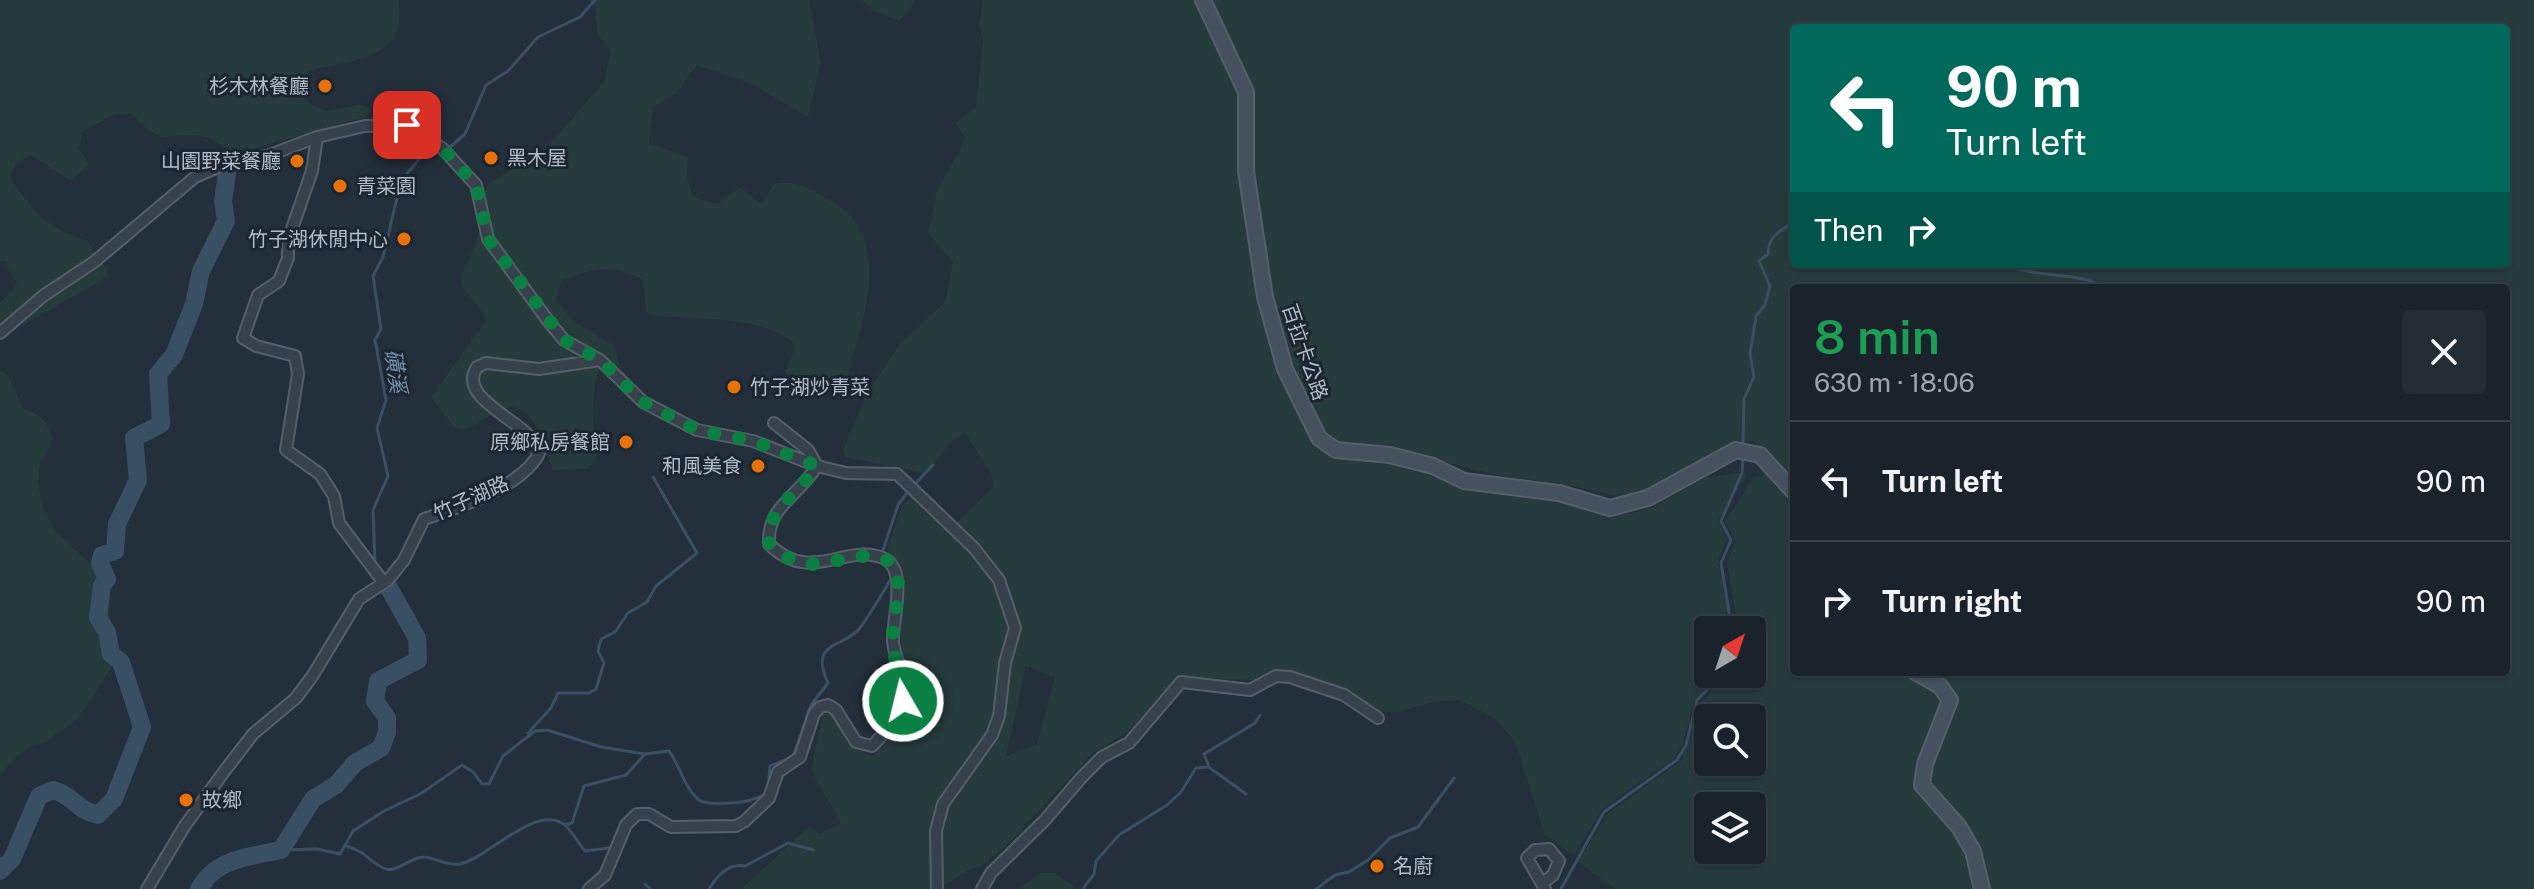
<!DOCTYPE html>
<html lang="en">
<head>
<meta charset="utf-8">
<style>
	:root { --surface:#1a232c; --page:#232b34; --text:#f1f3f6; --muted:#9fa4a9; --line:#384048 }
	body { margin:0; font-family:"Public Sans","Noto Sans TC",sans-serif; background:var(--page); color:var(--text); height:100vh; display:flex; flex-direction:column; font-size:30px; white-space:nowrap }
	* { box-sizing:border-box; margin:0 }
	p { font-size:26px; color:var(--muted) }
	.icon { flex:none; width:44px; height:44px; fill:none; stroke:currentColor; stroke-width:2; stroke-linecap:round; stroke-linejoin:round }
	.map { position:relative; flex:1; overflow:hidden }
	.panel { position:absolute; left:1790px; top:284px; width:720px; height:392px; display:flex; flex-direction:column; background:var(--surface); border-radius:8px; box-shadow:0 2px 6px #0004,0 0 0 2px var(--line) }
	.panel>* { flex:none }
	.banner { position:absolute; left:1790px; top:24px; width:720px; height:244px; border-radius:8px; box-shadow:0 2px 6px #0004,0 0 0 2px var(--line); background:#00695c; color:#fff; overflow:hidden }
	.needle { width:52px; rotate:39deg }
	.buttons { position:absolute; left:1694px; top:616px; display:grid; gap:16px }
	.buttons a { display:grid; place-items:center; width:72px; height:72px; border-radius:8px; background:var(--surface); box-shadow:0 2px 6px #0004,0 0 0 2px var(--line); font-size:40px }
	.pin { position:absolute; display:grid; place-items:center; width:68px; height:68px; color:#fff; margin:-34px; border-radius:16px; box-shadow:0 4px 12px #0006 }
	.me { position:absolute; width:88px; margin:-44px; rotate:352deg; stroke-linejoin:round; filter:drop-shadow(0 0 6px #0008) }
	.turn { display:flex; align-items:center; gap:28px; height:168px; padding:0 24px; font-size:36px }
	.turn .icon { width:104px; height:104px; stroke-width:2.5 }
	.turn b { display:block; font-size:56px; line-height:68px }
	.then { display:flex; align-items:center; height:76px; padding:0 24px; background:#0003; gap:16px; font-size:30px }
	.round { display:grid; place-items:center; flex:none; width:84px; height:84px; border-radius:8px; background:var(--page) }
	.overview { display:flex; align-items:center; justify-content:space-between; height:136px; padding:0 24px }
	h1 { font-size:48px; font-weight:600; line-height:60px; color:#1e9e55 }
	ul { padding:0; list-style:none }
	li { display:flex; align-items:center; gap:24px; height:120px; padding:0 24px; border-top:2px solid var(--line) }
	li div { flex:1 }
	li b { display:block; font-size:30px }
	li em { font-style:normal }
	.map>svg:first-child { display:block }
	.green { fill:#253b3c; fill-rule:evenodd }
	.lines { fill:none; stroke-linecap:round; stroke-linejoin:round }
	.stream { stroke:#394f64; stroke-width:3 }
	.river { stroke:#394f64; stroke-width:18 }
	.street-casing { stroke:#555f69; stroke-width:14 }
	.secondary-casing { stroke:#555f69; stroke-width:18 }
	.street { stroke:#37414b; stroke-width:10 }
	.secondary { stroke:#45515e; stroke-width:14 }
	.route { stroke:#0b8043; stroke-width:14; stroke-dasharray:0 25.2 }
	.food-dot { fill:#e8710a; stroke:#1c2630; stroke-width:3 }
	.labels { text-anchor:middle; dominant-baseline:central; stroke-width:6; stroke-linejoin:round; paint-order:stroke }
	.poi-label { font-size:20px; fill:#b2bcc7; stroke:#1c2630; text-anchor:end }
	.street-label { font-size:20px; fill:#b2bcc7; stroke:#1c2630 }
	.water-label { font-size:22px; font-style:italic; fill:#7390aa; stroke:#1c2630 }
</style>
</head>
<body>
<div class="map">
<svg width="2534" height="889" viewBox="0 0 2534 889">
	<rect width="100%" height="100%" fill="#232f3b"/>
	<!-- green -->
	<path class="green" d="M0 0H399C399 10 401 22 397 31 386 60 334 64 308 71L303 91 305 101 326 111 363 104 372 111 367 116 235 154C223 148 214 138 201 136 161 132 165 149 132 114H115L82 132 79 149 89 164 71 181 31 155C18 161 12 165 10 179 33 209 50 233 88 240L95 256 107 268V277L5 336 0 331V303L17 284 5 261H0Z
		M589 0H809L821 62 808 117 751 84 697 65 677 93 653 107 649 143 688 157 687 177 693 197 717 204 740 187 761 204 774 184C796 180 806 187 825 197 898 235 863 317 847 379L836 388C816 387 797 391 786 372L795 346C771 316 693 319 656 316L646 312 643 280C615 264 591 268 562 281L556 300 575 322 614 346 620 367 611 365 598 373C590 404 593 427 597 458L588 469 553 470C546 451 534 397 502 409 488 415 477 425 463 430L454 427 431 397 485 322 484 314 462 287 460 279 475 246 480 227 478 211 489 183 545 150 604 82 611 52 597 33 594 5Z
		M862 0H916L900 21 873 11Z
		M983 0H1205L1243 113 1268 323 1326 447 1431 468 1478 488 1553 499 1594 512 1626 514 1651 508 1705 478 1737 473 1747 475 1718 521 1727 540 1718 560 1730 624 1729 630H1708V674L1720 676 1695 700 1683 743 1674 759 1603 808 1574 855 1545 835 1515 741 1494 718 1459 700 1433 702 1398 712H1370L1323 684 1281 671 1257 680 1175 679 1128 732 1093 753 1006 846 981 866 968 870 939 889H741L810 826 819 834 841 824 811 770 823 714H832L849 746 874 757 903 707 916 692C912 681 905 669 903 657 895 618 915 583 887 550L902 506 913 495 938 522 956 523 994 486 991 474 965 433 951 442 925 473 845 457 843 450 868 391 900 344 945 302 953 262 928 233 937 190 960 150 964 135 955 123 976 107 983 39 979 24ZM1026 666 1055 677 1037 744 1006 756Z
		M1214 0H2534V889H1615L1578 862 1607 814 1681 761 1702 702 1728 674H1752V630H1738L1727 563 1735 541 1725 522 1753 477 1763 476 1756 441H1735L1641 495 1621 497 1554 482 1503 477 1411 453 1336 443 1324 436 1294 379 1270 299 1257 227 1250 116ZM1794 28H2506V264H1794ZM1794 288H2506V672H1794ZM1708 718H1752V762H1708ZM1708 806H1752V850H1708Z
		M0 370 8 375 23 408C40 415 48 420 53 439L40 464 38 483 44 510 54 530 102 574 117 651 112 667 78 719 44 743 30 747 16 757 0 776Z
		M1040 873H1055L1078 889H1019Z"/>
	<g class="lines">
		<!-- stream -->
		<path class="stream" d="M450 147 465 134 486 85 508 71 538 37 580 17 595 0
			M2005 264C2036 279 2082 271 2105 288
			M1743 448 1744 399 1754 377 1750 354 1756 316 1765 305 1770 286 1759 261 1768 254C1768 236 1780 231 1794 222
			M916 483 933 465
			M882 553 898 505 906 494
			M375 564 373 510 388 476 377 428 386 400 375 340 381 329 373 276 383 257 401 181 420 158 435 153
			M1732 630 1721 563 1731 540 1721 521 1742 473 1743 456
			M528 733 551 708 558 693H589L596 689 604 663 598 651 601 639 615 632 628 613 647 602 656 586 697 553 653 477
			M1210 768 1246 794
			M565 825 572 823 584 786 626 775 645 754
			M346 846C367 852 367 860 383 868 396 875 411 856 424 857 436 858 447 866 460 864 487 859 538 801 566 826 573 833 579 844 585 851L608 848
			M281 850 317 849 340 854 353 831 384 811 422 793 462 765 473 772 482 784H489L503 756 535 731 547 730 601 747 645 754 669 751C680 766 685 789 699 800 709 807 759 803 766 792 769 786 769 774 770 766L793 757 811 705 828 683C808 640 845 648 860 628 872 612 881 595 891 579
			M645 884 650 889
			M709 889C717 876 728 863 745 866L788 843 813 850
			M1083 889 1094 874 1096 861 1119 835 1167 805 1181 792 1196 768 1209 767 1204 754 1255 723 1260 715
			M1316 889 1335 875 1349 872 1368 860 1390 838 1418 827 1454 778
			M1561 889 1604 812 1677 760 1686 745 1697 700 1723 674"/>
		<!-- river -->
		<path class="river" d="M0 871 12 859 39 796 53 790C73 795 76 810 98 815L114 799 142 727 121 662 111 654 107 632 98 618 102 586 107 579 100 563 102 555 115 551 117 524 138 480 134 438 161 424 158 374 174 355 194 304 201 271 226 221 223 201 227 173
			M199 889C216 858 249 857 281 850L313 799 336 785 355 763 381 748 387 732V718L375 701 378 681 418 660 417 638 389 588"/>
		<!-- street casing -->
		<g class="street-casing">
			<path id="street" d="M317 137 312 171 288 240V258L279 281 258 295 243 338 256 346 295 356 298 374 286 450 320 474 334 496 339 523 384 583
				M0 333 43 296 94 262 195 177 230 162 267 156 317 137 365 126 407 125 442 148 476 185 488 239 549 322 564 340 600 360 643 402 697 430 753 441 817 466 846 473 897 474 974 548 999 580 1015 628 1005 663 999 716 992 735 943 804 936 831 937 889
				M774 423 808 450 817 466
				M1543 883 1553 875 1559 861 1549 849 1535 850 1527 858 1545 889
				M147 889 184 827 223 773 253 734 296 698 313 675 359 599 388 580 404 560 424 519C458 508 526 485 540 451 529 421 455 400 477 367L486 363 539 369 600 360
				M589 889 605 875 626 825 637 814H649L671 827 736 826 745 821 769 798 778 772 800 757 814 714 820 707 828 705 836 710 856 742 872 746C882 736 898 715 903 701 910 681 894 660 893 641 892 620 908 571 885 559 848 541 810 586 769 544 767 506 798 497 817 466
				M982 889 991 873 1045 820 1081 778 1102 757 1129 743 1181 682 1250 690 1276 676 1290 677 1344 695 1378 718"/>
		</g>
		<!-- secondary casing -->
		<g class="secondary-casing">
			<path id="secondary" d="M1203 0 1246 92V171L1265 297 1285 369 1319 438 1336 450 1390 455 1433 466 1464 481 1559 493 1610 508 1648 498 1736 450 1760 455 1794 492
				M1915 672 1940 686 1950 700 1925 764 1922 785 1959 827 1973 851 1982 889"/>
		</g>
		<!-- street -->
		<use href="#street" class="street"/>
		<!-- secondary -->
		<use href="#secondary" class="secondary"/>
	</g>
	<g class="lines">
		<!-- route -->
		<path class="route" d="M407 125 442 148 476 185 488 239 564 340 600 360 643 402 697 430 753 441 817 466C797 497 767 506 769 544 780 556 796 563 812 564 834 565 886 540 896 573 902 592 892 620 893 641 893 661 904 679 903 701"/>
	</g>
	<!-- markers -->
	<g class="food-dot">
		<circle cx="325" cy="86" r="8"/>
		<circle cx="491" cy="158" r="8"/>
		<circle cx="297" cy="161" r="8"/>
		<circle cx="340" cy="186" r="8"/>
		<circle cx="404" cy="239" r="8"/>
		<circle cx="734" cy="387" r="8"/>
		<circle cx="626" cy="442" r="8"/>
		<circle cx="758" cy="466" r="8"/>
		<circle cx="186" cy="800" r="8"/>
		<circle cx="1377" cy="866" r="8"/>
	</g>
	<g class="labels">
		<!-- poi labels -->
		<g class="poi-label">
			<text x="309" y="86">杉木林餐廳</text>
			<text x="507" y="158" text-anchor="start">黑木屋</text>
			<text x="281" y="161">山園野菜餐廳</text>
			<text x="356" y="186" text-anchor="start">青菜園</text>
			<text x="388" y="239">竹子湖休閒中心</text>
			<text x="750" y="387" text-anchor="start">竹子湖炒青菜</text>
			<text x="610" y="442">原鄉私房餐館</text>
			<text x="742" y="466">和風美食</text>
			<text x="202" y="800" text-anchor="start">故鄉</text>
			<text x="1393" y="866" text-anchor="start">名廚</text>
		</g>
		<!-- street labels -->
		<g class="street-label">
			<text transform="translate(1305 352) rotate(71)">百拉卡公路</text>
			<text transform="translate(471 498) rotate(-24)">竹子湖路</text>
		</g>
		<!-- water labels -->
		<g class="water-label">
			<text transform="translate(396 371) rotate(82)">磺溪</text>
		</g>
	</g>
</svg>
<div class="buttons">
<a><svg class="needle" viewBox="-14 -14 28 28"><path d="M0-13l5 13h-10z" fill="#e53935"/><path d="M0 13l5-13h-10z" fill="#9fa4a9"/></svg></a>
<a><svg class="icon" aria-label="search" viewBox="0 0 24 24"><circle cx="10" cy="10" r="6"/><path d="M15 15l6 6"/></svg></a>
<a><svg class="icon" aria-label="layers" viewBox="0 0 24 24"><path d="M12 4l9 5-9 5-9-5zM3 14l9 5 9-5"/></svg></a>
</div>
<div class="pin" style="left:407px;top:125px;background:#d93025"><svg class="icon" aria-label="arrive" viewBox="0 0 24 24"><path d="M6 21V4h12l-3 4 3 4H6"/></svg></div>
<svg class="me" style="left:903px;top:701px" viewBox="-20 -20 40 40"><circle r="17" fill="#0b8043" stroke="#fff" stroke-width="3"/><path d="M0-11L8 9 0 5-8 9z" fill="#fff"/></svg>
<div class="banner">
<div class="turn"><svg class="icon" aria-label="left" viewBox="0 0 24 24"><path d="M17 20v-9H6M10 6l-5 5 5 5"/></svg><div><b>90 m</b>Turn left</div></div>
<div class="then">Then<svg class="icon" aria-label="right" viewBox="0 0 24 24"><path d="M7 20v-9h11M14 6l5 5-5 5"/></svg></div>
</div>
<section class="panel">
<div class="overview"><div><h1>8 min</h1><p>630 m · 18:06</p></div><a class="round"><svg class="icon" aria-label="close" viewBox="0 0 24 24"><path d="M6 6l12 12M18 6L6 18"/></svg></a></div>
<ul>
<li><svg class="icon" aria-label="left" viewBox="0 0 24 24"><path d="M17 20v-9H6M10 6l-5 5 5 5"/></svg><div><b>Turn left</b></div><em>90 m</em></li>
<li><svg class="icon" aria-label="right" viewBox="0 0 24 24"><path d="M7 20v-9h11M14 6l5 5-5 5"/></svg><div><b>Turn right</b></div><em>90 m</em></li>
</ul>
</section>
</div>
</body>
</html>
